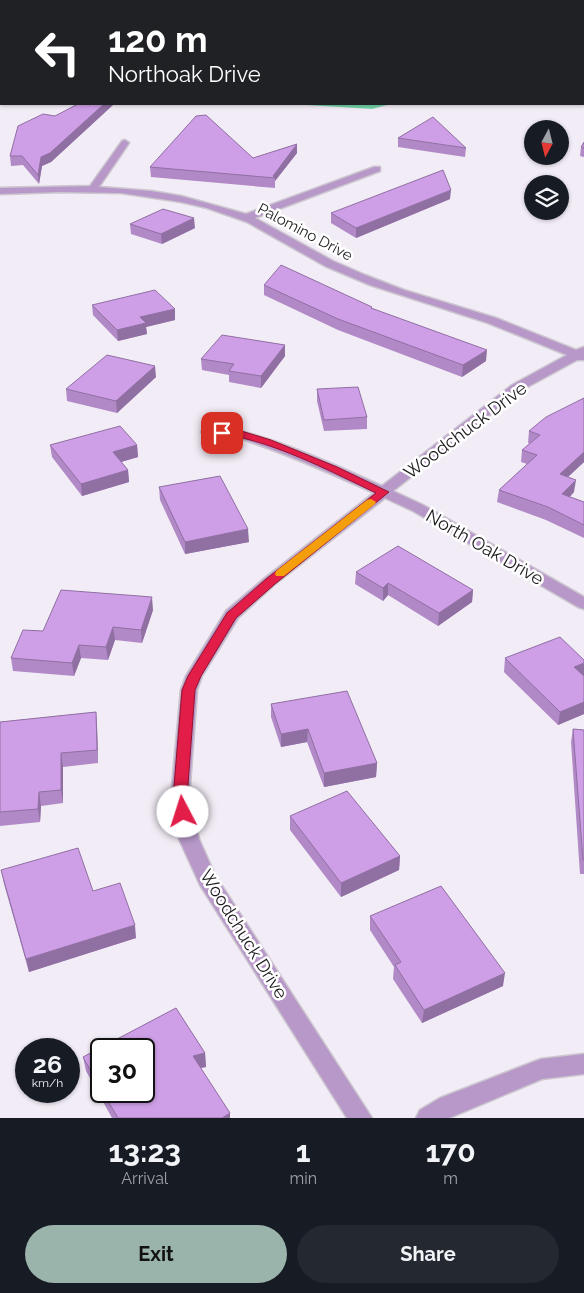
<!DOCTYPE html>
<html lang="en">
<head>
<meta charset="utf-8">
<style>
	:root { --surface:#171b24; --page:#242831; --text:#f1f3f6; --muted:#9ea1a6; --accent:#9ab4ab }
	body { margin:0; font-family:Raleway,sans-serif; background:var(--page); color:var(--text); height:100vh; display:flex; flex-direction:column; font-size:19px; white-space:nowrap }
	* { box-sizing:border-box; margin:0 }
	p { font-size:16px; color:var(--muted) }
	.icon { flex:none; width:28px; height:28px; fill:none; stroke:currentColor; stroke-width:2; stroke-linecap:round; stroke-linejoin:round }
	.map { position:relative; height:1118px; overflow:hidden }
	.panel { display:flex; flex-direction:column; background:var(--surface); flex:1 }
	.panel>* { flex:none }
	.hud { position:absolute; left:0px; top:0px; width:585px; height:105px; box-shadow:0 1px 4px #0004; background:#202124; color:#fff; overflow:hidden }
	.needle { width:32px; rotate:187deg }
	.tools { position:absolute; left:524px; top:120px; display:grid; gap:10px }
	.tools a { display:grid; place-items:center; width:45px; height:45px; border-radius:50%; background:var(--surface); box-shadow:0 1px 4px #0004; font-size:25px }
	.speed { position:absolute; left:15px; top:1038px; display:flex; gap:10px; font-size:25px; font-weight:700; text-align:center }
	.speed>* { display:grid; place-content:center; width:65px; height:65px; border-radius:50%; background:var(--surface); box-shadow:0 1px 4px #0004; line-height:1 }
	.speed small { font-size:12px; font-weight:400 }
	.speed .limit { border:2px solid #111; border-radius:8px; background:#fff; color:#111 }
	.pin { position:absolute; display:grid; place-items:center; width:42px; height:42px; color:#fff; margin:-21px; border-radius:10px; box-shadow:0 2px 8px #0006 }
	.me { position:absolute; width:55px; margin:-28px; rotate:355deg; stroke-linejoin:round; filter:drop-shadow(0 0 4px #0008) }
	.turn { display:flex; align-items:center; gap:18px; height:105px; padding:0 25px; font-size:22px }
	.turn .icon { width:65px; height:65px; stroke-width:2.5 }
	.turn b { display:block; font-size:35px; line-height:42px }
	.eta { display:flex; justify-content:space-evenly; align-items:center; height:85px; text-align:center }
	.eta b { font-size:30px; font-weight:700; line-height:35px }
	.button { display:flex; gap:10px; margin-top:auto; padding:10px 25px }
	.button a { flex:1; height:58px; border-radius:30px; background:var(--accent); color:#111; font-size:20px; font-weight:700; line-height:58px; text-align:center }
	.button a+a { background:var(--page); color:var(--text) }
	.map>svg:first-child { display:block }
	.forest { fill:#74d6aa }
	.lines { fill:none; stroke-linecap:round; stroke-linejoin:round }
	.minor-casing { stroke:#ccc6cf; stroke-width:3 }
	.minor { fill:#b798c9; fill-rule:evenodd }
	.wall { fill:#b189c7; fill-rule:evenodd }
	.shaded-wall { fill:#906fa2 }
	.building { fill:#ce9fe7; stroke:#906fa2 }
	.route { fill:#e11d48; stroke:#92132f }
	.slow { fill:#f59e0b }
	.labels { text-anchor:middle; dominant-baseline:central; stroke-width:5; stroke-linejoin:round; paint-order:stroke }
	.far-street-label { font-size:15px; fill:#1d1b1e; stroke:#fff }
	.street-label { font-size:18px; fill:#1d1b1e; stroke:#fff }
</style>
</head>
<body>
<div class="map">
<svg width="584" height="1118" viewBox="0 0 584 1118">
	<rect width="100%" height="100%" fill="#f2ecf6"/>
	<!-- forest -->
	<path class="forest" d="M290 104H391L372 109Z"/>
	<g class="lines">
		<!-- minor casing -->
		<g class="minor-casing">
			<path id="minor" d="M125 140 129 143 99 187 151 191 181 196 246 214 374 167H380V171L255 218 333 261 365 275 404 290 496 318 576 350 584 347V360H577L520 391 393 491 423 505 584 597V609L578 607 413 511 385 498 275 584 238 618 202 676 197 690 189 798 199 839 215 875 372 1118H347L200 885 179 839 171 798 181 690 186 676 226 611 265 578 374 493C330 473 287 454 242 439 231 435 209 441 201 432 220 410 357 475 382 486L512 385 567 355 488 323 370 285 325 266 247 222 207 208 181 202 121 193 60 192 0 194V188L90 186 122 141Z
				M584 1054V1074L542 1079 449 1118H416L420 1110 440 1098 533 1062 541 1059Z"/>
		</g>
		<!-- minor -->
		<use href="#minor" class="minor"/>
	</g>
	<!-- wall -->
	<path class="wall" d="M78 104H114L51 162 42 166 39 184 23 165 11 166 10 156 55 116Z
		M398 138 466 148 465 157 398 147Z
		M297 144V153L275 181V188L151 177 150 167 253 158Z
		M581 147 584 148V157L580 156Z
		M450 199 356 238 331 223V213Z
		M130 224 195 228 162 244 131 234Z
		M264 285 372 308 486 361 462 377 338 330 264 295Z
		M92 305 175 309V320L146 327 147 334 118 341 93 315Z
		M285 345V356L261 388 229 382V375L202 370 201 359Z
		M156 377 117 413 67 401 66 389Z
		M317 389 367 417V429L324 431 317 401Z
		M584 398V462L568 477 574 492 570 497 584 502V538L546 520 497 502 499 490 527 464 521 462 522 450 530 444 528 443 529 431Z
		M50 445H137L138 457 121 462 128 470 129 482 82 496 52 457Z
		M159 487 249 542 185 554 160 500Z
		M356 572 473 590 472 602 438 626 388 595 383 601 355 584Z
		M153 610 142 643 115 640 108 660 81 658 74 676 13 671 11 658 43 631Z
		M505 658 583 676H584V714L558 725 504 672Z
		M271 704 377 763 376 777 324 787 307 742 281 747 271 717Z
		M96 712 97 726 98 763 63 767V803L41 806 40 822 0 826V722Z
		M573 729 584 730V874H580L571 742Z
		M290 816 400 856 399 870 341 897 290 830Z
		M1 870 93 891 136 938 29 972 4 884Z
		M370 916 503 986 422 1023 393 979 394 967 370 930Z
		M176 1008 205 1053 206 1067 200 1068 230 1113V1118H112L86 1071 83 1057ZM101 1049H144V1091H101Z"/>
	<!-- shaded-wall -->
	<path class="shaded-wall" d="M0 37H1V45H0Z
		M104 104H114L51 162 42 166 39 184 38 175 41 157Z
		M297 144V153L275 181V178L273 176Z
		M451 190 450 199 356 238V228Z
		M194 218 195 228 162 244 161 234Z
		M175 309V320L146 327 147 334 118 341 117 330 140 317Z
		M285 345V356L261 388V376Z
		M487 350 486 361 462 377 463 365Z
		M155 366 156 377 117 413 116 401Z
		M137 445 138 457 114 464 113 452Z
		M584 452V462L558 486 560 474Z
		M128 470 129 482 82 496 81 484Z
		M576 480 574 492 560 506 562 494Z
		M248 529 249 542 185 554V542Z
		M388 583V595L383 601V588Z
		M473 590 472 602 438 626 439 613Z
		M152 597 153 610 142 643 141 630Z
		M113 627 115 640 108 660 106 647Z
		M79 645 81 658 74 676 72 663Z
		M584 663V675L572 680 574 667Z
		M584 702V714L558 725 560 712Z
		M96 712 97 726 98 763 97 750Z
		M308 729 307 742 281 747V734Z
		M61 753 63 767V803L61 790Z
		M377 763 376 777 324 787V773Z
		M39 792 41 806 40 822 38 809Z
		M400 856 399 870 341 897V883Z
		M135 925 136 938 29 972 26 959Z
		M505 973 503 986 422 1023 424 1010Z
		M205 1053 206 1067 194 1069 193 1056Z
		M230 1113V1118H222Z"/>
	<!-- building -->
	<path class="building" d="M0 0H584V22V1H1V17H0Z
		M0 24H1V37H0Z
		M78 104H104L50 153 41 157 38 175 22 156H10L18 126 43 114 55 116Z
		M206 115 253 158 297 144 273 176 275 178 150 167 196 116Z
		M433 117 466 148 398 138Z
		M584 142V148L581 147Z
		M443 170 451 190 356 228 331 213Z
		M163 209 194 218 161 234 130 224Z
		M281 265 372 307 371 308 487 350 463 365 338 319 264 285Z
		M155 290 175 309 140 317 146 323 117 330 92 305Z
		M222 335 285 345 261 376 229 371 234 364 201 359Z
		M107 355 155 366 116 401 66 389Z
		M358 387 367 417 324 420 317 389Z
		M584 398V452L560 474 576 480 562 494 584 502V525L548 507 499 490 537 455 522 450 540 435 529 431 546 417Z
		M120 426 137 445 113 452 128 470 81 484 50 445Z
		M220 476 248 529 185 542 159 487Z
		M398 546 473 590 439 613 388 583 383 588 356 572Z
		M61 590 152 597 141 630 113 627 106 647 79 645 72 663 11 658 23 630 43 631Z
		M560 637 584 660V663L574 667 584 676V702L560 712 505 658Z
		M347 691 377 763 324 773 308 729 281 734 271 704Z
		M96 712 97 750 61 753V790L39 792 38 809 0 812V722Z
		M573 729 584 730V860H583Z
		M347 791 400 856 341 883 290 816Z
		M78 848 93 891 120 883 135 925 26 959 1 870Z
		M441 886 505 973 424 1010 395 965 401 962 370 916Z
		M176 1008 205 1053 193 1056 230 1113 222 1118H118L102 1091H144V1049H101V1089L83 1057Z"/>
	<!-- route -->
	<path class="route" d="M222 430H238L271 440 337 467 389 492 275 584 236 618 201 676 195 690 187 798 190 812 188 816 183 817 178 816 173 798 182 690 188 676 227 613 266 579 376 493C334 473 284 447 238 437 232 435 225 436 219 435V431Z"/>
	<!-- slow -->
	<path class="slow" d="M371 499 376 502 375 504 284 576H276L275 574 276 571 367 500Z"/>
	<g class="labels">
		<!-- far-street labels -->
		<g class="far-street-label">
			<text transform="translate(305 232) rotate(28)">Palomino Drive</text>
		</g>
		<!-- street labels -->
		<g class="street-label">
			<text transform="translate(465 430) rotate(-37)">Woodchuck Drive</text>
			<text transform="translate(485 547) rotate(30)">North Oak Drive</text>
			<text transform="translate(244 934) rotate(58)">Woodchuck Drive</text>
		</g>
	</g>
</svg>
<div class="tools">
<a><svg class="needle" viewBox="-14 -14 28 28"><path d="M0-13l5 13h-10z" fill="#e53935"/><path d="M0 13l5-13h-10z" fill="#9ea1a6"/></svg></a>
<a><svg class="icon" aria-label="layers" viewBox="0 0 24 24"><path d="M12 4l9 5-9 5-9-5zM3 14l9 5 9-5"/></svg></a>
</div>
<div class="speed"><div>26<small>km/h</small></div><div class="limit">30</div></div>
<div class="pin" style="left:222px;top:433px;background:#d93025"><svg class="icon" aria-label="arrive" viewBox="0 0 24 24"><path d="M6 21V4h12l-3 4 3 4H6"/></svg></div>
<svg class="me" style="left:183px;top:812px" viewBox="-20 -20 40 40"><circle r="19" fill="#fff"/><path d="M0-13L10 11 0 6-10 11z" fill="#e11d48"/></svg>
<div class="hud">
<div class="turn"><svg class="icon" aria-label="left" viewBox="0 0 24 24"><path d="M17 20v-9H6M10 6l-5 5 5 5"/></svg><div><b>120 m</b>Northoak Drive</div></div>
</div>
</div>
<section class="panel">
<div class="eta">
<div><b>13:23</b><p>Arrival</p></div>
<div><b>1</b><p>min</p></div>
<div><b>170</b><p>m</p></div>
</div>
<div class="button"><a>Exit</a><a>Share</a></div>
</section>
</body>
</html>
